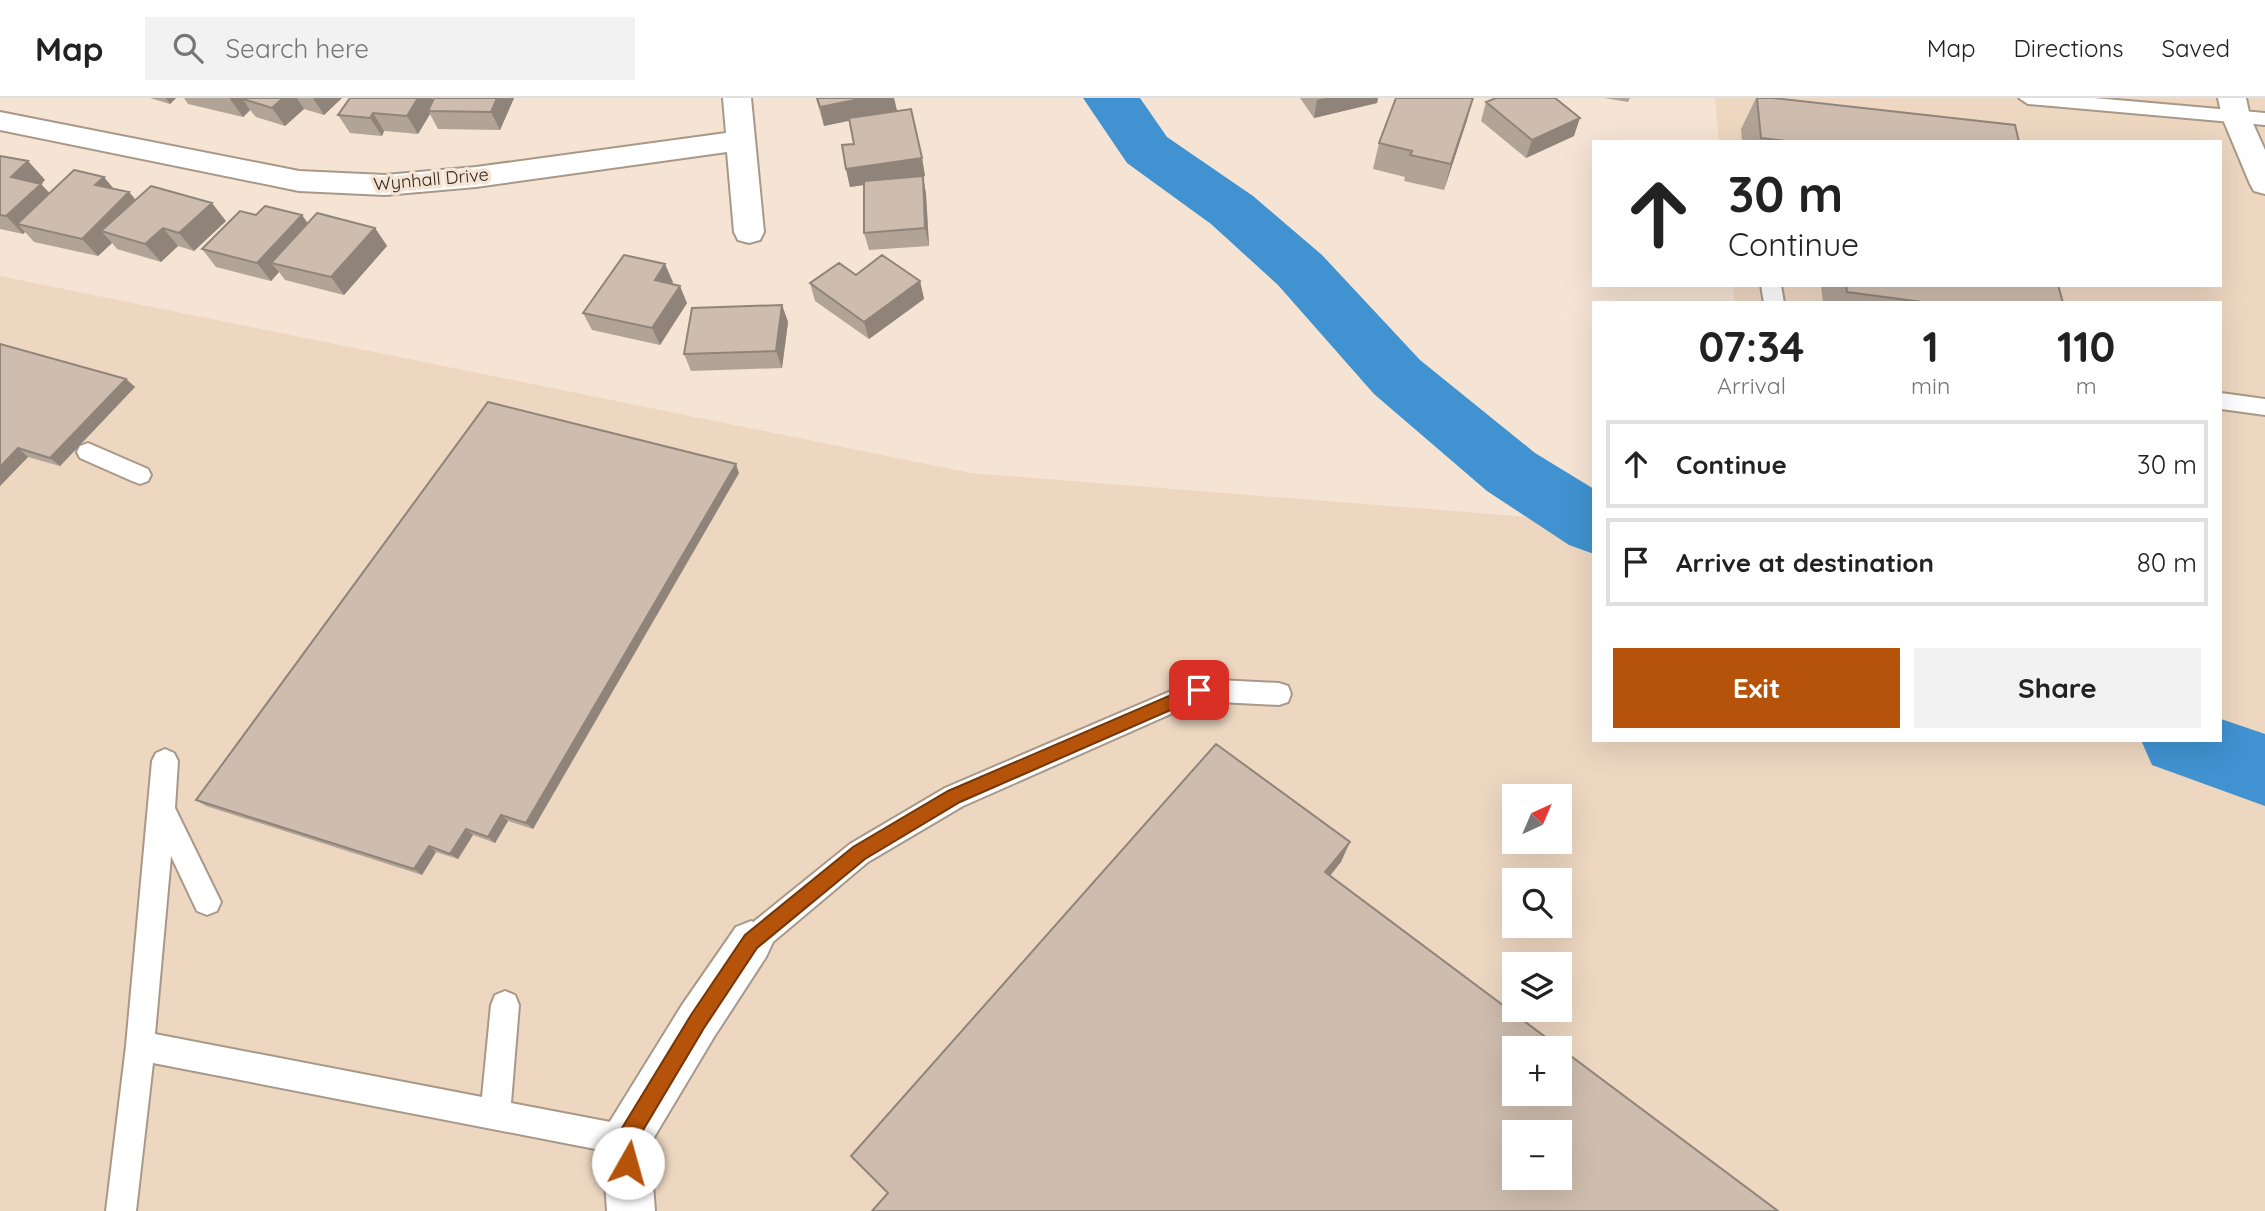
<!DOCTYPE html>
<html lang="en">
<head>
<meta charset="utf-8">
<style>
	:root { --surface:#fff; --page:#f2f2f2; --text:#222; --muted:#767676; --line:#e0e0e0; --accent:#b45309 }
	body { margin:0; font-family:Quicksand,sans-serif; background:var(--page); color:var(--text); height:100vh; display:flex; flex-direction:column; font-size:26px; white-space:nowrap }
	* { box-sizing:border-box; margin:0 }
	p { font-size:23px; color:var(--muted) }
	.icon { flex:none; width:38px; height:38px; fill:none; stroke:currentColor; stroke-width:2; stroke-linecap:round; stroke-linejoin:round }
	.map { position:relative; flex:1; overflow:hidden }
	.sheet { position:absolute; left:1592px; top:203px; width:630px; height:441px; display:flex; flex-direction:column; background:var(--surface); border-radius:0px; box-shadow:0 7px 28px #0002 }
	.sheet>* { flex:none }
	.hud { position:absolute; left:1592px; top:42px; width:630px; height:147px; border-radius:0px; box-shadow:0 7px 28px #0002; background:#fff; color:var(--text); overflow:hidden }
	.needle { width:46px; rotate:44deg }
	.buttons { position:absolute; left:1502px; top:686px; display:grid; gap:14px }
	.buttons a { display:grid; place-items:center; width:70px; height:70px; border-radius:0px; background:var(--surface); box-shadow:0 7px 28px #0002; font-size:35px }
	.pin { position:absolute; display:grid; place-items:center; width:60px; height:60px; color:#fff; margin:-30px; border-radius:14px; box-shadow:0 4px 10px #0006 }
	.me { position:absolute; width:77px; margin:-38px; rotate:7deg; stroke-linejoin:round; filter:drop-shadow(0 0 5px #0008) }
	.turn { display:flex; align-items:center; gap:24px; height:147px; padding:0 21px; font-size:32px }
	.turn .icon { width:91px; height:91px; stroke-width:2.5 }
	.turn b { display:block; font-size:49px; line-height:60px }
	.eta { display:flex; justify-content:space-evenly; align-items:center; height:119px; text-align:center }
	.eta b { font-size:42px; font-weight:800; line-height:49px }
	.button { display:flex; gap:14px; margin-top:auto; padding:14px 21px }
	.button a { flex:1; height:80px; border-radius:0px; background:var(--accent); color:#fff; font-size:28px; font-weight:800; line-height:80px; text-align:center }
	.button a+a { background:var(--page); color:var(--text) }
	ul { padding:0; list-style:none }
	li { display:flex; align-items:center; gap:21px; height:88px; margin:0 14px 10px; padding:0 7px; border:4px solid var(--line); border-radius:0px }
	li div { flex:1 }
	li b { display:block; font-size:26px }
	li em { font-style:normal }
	header { display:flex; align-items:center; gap:42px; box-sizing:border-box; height:98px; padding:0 35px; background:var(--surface); border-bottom:2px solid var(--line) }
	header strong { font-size:33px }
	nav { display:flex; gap:38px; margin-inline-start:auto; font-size:24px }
	.search { width:490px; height:63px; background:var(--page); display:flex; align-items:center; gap:18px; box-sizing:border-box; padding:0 24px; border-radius:0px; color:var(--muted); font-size:26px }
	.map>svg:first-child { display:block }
	.built { fill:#edd7c1; fill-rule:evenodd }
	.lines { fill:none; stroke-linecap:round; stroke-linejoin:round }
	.river { fill:#4092d0; fill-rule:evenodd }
	.service-casing { stroke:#a79888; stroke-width:4 }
	.minor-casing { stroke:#a79888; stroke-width:4 }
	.service { fill:#fff; fill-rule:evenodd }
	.minor { fill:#fff; fill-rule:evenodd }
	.wall { fill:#b1a396 }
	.shaded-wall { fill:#90847a }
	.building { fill:#cebdae; stroke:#90847a; stroke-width:2; fill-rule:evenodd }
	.route { fill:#b45309; stroke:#753606; stroke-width:2 }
	.labels { text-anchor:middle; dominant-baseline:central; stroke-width:7; stroke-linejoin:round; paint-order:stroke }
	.far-street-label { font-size:18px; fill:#2d2721; stroke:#f5e4d4 }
</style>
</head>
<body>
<header>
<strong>Map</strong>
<div class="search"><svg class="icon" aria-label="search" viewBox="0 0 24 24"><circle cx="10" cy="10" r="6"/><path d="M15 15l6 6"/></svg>Search here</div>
<nav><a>Map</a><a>Directions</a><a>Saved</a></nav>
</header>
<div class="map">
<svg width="2265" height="1113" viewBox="0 0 2265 1113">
	<rect width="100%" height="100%" fill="#f5e4d4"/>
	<!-- built -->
	<path class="built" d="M1715 0H2265V1113H0V178L971 375 1594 424V642H2221V205H1735L1733 187H2221V44H1719ZM1514 698H1559V744H1514ZM1514 782H1559V828H1514ZM1514 866H1559V912H1514ZM1514 950H1559V996H1514ZM1514 1034H1559V1080H1514Z"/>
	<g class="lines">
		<!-- river -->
		<path class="river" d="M1083 0H1140L1167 39 1253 98 1322 157 1420 262 1535 355 1594 391V456L1569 447 1487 393 1374 296 1278 187 1211 126 1127 65Z
			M2221 621 2265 636V708L2152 667 2141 642H2221Z"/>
		<!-- service casing -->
		<g class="service-casing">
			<path id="service" d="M2019 0H2094L2265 15V27L2028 6Z
				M1761 187H1781L1784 205H1764Z
				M2221 295 2265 301V317L2221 311Z
				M88 345 148 371 151 377 148 383 140 386 132 383 80 360 77 354 80 348Z
				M1199 581 1279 585 1288 588 1291 596 1288 604 1279 607 1200 603 963 708 868 764 761 854 751 858 741 854 737 844 741 834 850 746 945 690Z
				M165 651 174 655 178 663 175 710 221 804 217 813 207 817 197 813 171 758 155 936 482 999 491 907 495 897 505 893 515 897 519 907 511 1005 626 1027 637 1031 641 1042 637 1053 626 1057 153 965 136 1113H106L126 948 152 663 156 655Z"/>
		</g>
		<!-- minor casing -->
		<g class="minor-casing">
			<path id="minor" d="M723 0H751L764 134 760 142 749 145 738 142 734 134 727 54 476 89 385 97 299 93 0 32V14L299 73 385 77 476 69 726 35Z
				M2218 0H2246L2250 19 2265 52V96L2254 93 2250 86 2222 19Z
				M751 823 766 829 773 844 766 859 714 939 650 1046 655 1113H607L602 1042 609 1025 682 907 736 829Z"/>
		</g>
		<!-- service -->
		<use href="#service" class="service"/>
		<!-- minor -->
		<use href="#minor" class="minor"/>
	</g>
	<!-- wall -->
	<path class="wall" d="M150 0H176L170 6Z
		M184 0H342L324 17 304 11 285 28 256 19 250 12 243 19 188 6Z
		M350 0H432L433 2 514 0 500 32 438 31 430 16 418 36 384 33 382 38 350 35 338 17Z
		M816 0H894L897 13 887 15 922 60 925 78H923L926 96 929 148 869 152 864 135V87L850 89 846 71 854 46 850 22 824 28Z
		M1300 0H1378L1377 5 1314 20Z
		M1604 0H1630L1628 4Z
		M1756 0H1773L2019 44H1742L1741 31Z
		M1486 4 1574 38 1526 60 1481 23Z
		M1467 22 1444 92 1404 83 1405 79 1373 71 1379 45Z
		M0 58 28 63 45 82 41 86 50 95 114 91 129 94 136 102 226 123 194 153 178 148 161 164 117 151 112 145 98 158 34 144 25 134 23 136 0 131Z
		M256 117 308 125 375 130 387 148 344 197 285 182 279 174 271 183 216 169 202 151Z
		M856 177 920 183 924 201 869 241 815 203 810 185Z
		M673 184 671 186 687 205 660 247 592 232 583 215Z
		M1821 187H2058L2063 205H1823Z
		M782 207 788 224 782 270 691 273 684 256Z
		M0 246 126 281 135 289 60 368 28 359 0 388Z
		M739 375 533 731 508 723 495 745 473 737 458 761 436 754 422 777 206 708 196 702Z"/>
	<!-- shaded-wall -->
	<path class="shaded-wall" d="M166 0H176L170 6Z
		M230 0H263L243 1 250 12 243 19 230 1Z
		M283 0H297L304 11 285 28 272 10Z
		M313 0H342L324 17Z
		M416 0H432L436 7 428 13 430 16 418 36 407 18Z
		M497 0H514L500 32 491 14Z
		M865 0H894L897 13 824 28 820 9Z
		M1325 0H1378L1377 5 1314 20 1317 2Z
		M1473 0 1467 22 1444 92 1451 66Z
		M373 15 384 33 382 38 370 20Z
		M1580 20 1574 38 1526 60 1532 42Z
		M922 60 925 78 850 89 846 71Z
		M28 63 45 82 41 86 57 104 17 126 25 134 23 136 6 118 11 79Z
		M923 78 926 96 929 148 925 130Z
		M104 79 119 97 95 87Z
		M129 94 144 112 101 133 112 145 98 158 82 141Z
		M212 105 226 123 194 153 179 135Z
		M302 117 315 135 271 165 279 174 271 183 257 165Z
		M163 130 178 148 161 164 145 146Z
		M375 130 387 148 344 197 331 179Z
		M665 166 673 184 662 199 655 182Z
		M920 183 924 201 869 241 864 224Z
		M680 188 687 205 660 247 652 230Z
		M782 207 788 224 782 270 776 253Z
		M126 281 135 289 60 368 50 360Z
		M18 350 28 359 0 388V369Z
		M736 366 739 375 533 731 526 725Z
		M501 717 508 723 495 745 488 739Z
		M466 731 473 737 458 761 450 756Z
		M1350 744 1341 764 1318 793 1325 774Z
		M429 748 436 754 422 777 414 771Z"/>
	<!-- building -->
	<path class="building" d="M244 0H283L272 10 243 1Z
		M350 0H418L407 18 373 15 370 20 338 17Z
		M434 0H497L491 14 428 13Z
		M817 0H865L820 9Z
		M1396 0H1473L1451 66 1410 57 1412 53 1379 45Z
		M1496 0H1555L1580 20 1532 42 1486 4Z
		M1757 0H1773L2015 27 2019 44H1794L1761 40Z
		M911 11 922 60 846 71 842 47 854 46 849 20Z
		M0 58 28 63 11 79 41 86 6 118 0 117Z
		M74 72 104 79 95 87 129 94 82 141 17 126Z
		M923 78 925 130 864 135V83Z
		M151 88 212 105 179 135 163 130 145 146 101 133Z
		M265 108 302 117 257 165 202 151 240 113 256 117Z
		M317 115 375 130 331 179 271 165Z
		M624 157 665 166 655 182 680 188 652 230 583 215Z
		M882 157 920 183 864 224 810 185 839 165 856 177Z
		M1846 187H2058L2063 205H1930L1847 194Z
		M782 207 776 253 684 256 692 210Z
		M0 246 126 281 50 360 18 350 0 369Z
		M488 304 736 366 526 725 501 717 488 739 466 731 450 756 429 748 414 771 196 702Z
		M1216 646 1350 744 1325 774 1778 1113H872L888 1095 851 1058ZM1514 950H1559V996H1514ZM1514 1034H1559V1080H1514Z"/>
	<!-- route -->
	<path class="route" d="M1199 585 1205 587 1208 592 1205 597 960 704 865 761 757 850 704 930 636 1044 638 1065 635 1072 628 1075 621 1072 616 1042 619 1035 691 917 745 837 853 749 948 693Z"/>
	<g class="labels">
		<!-- far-street labels -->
		<g class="far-street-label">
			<text transform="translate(431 81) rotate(-5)">Wynhall Drive</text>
		</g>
	</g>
</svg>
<div class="buttons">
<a><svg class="needle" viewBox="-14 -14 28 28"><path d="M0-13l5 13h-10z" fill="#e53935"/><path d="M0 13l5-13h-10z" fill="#767676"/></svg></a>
<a><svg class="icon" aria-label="search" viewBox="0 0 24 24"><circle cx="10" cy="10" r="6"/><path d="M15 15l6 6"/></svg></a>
<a><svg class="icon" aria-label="layers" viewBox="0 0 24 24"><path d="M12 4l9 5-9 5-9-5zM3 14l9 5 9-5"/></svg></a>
<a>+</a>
<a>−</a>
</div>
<div class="pin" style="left:1199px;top:592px;background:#d93025"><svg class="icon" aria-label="arrive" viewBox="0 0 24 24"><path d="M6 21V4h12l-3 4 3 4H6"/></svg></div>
<svg class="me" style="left:628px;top:1065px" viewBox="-20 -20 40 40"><circle r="19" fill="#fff"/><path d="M0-13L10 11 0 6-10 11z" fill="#b45309"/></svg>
<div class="hud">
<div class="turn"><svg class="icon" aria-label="ahead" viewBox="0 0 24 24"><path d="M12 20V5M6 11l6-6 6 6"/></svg><div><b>30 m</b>Continue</div></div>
</div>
<section class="sheet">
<div class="eta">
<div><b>07:34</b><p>Arrival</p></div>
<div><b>1</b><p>min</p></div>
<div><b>110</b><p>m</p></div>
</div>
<ul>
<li><svg class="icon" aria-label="ahead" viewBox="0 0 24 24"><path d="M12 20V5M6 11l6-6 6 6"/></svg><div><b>Continue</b></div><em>30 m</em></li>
<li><svg class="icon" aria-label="arrive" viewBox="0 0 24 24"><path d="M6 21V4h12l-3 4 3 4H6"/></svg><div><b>Arrive at destination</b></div><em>80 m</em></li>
</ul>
<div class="button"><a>Exit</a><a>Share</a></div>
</section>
</div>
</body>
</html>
